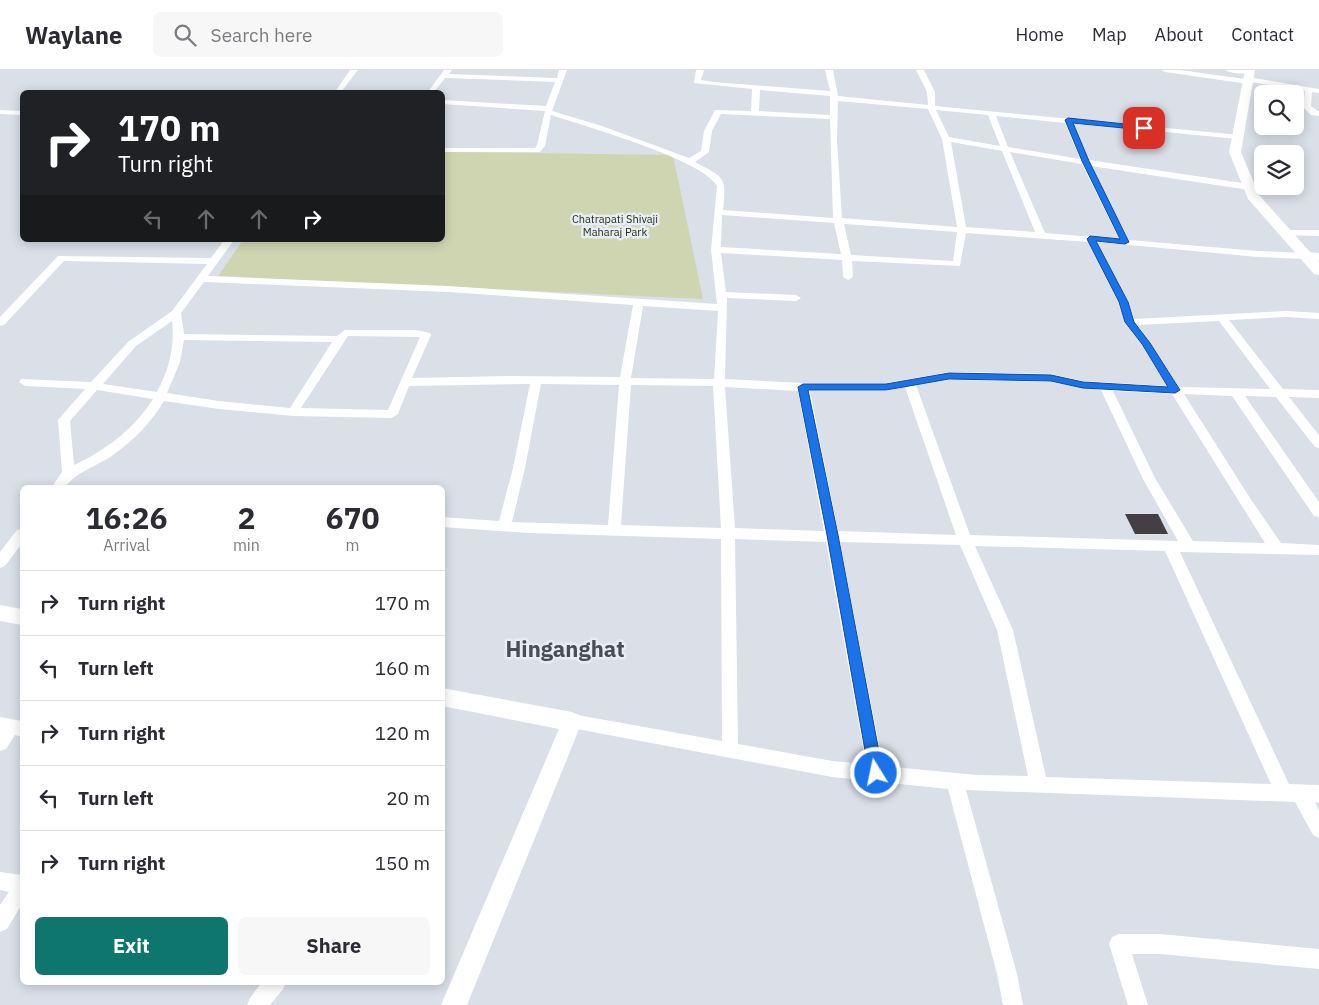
<!DOCTYPE html>
<html lang="en">
<head>
<meta charset="utf-8">
<style>
	:root { --surface:#fff; --page:#f7f7f7; --text:#2b2b33; --muted:#7c7c81; --line:#e1e1e2; --accent:#0f766e }
	body { margin:0; font-family:"IBM Plex Sans",sans-serif; background:var(--page); color:var(--text); height:100vh; display:flex; flex-direction:column; font-size:19px; white-space:nowrap }
	* { box-sizing:border-box; margin:0 }
	p { font-size:16px; color:var(--muted) }
	.icon { flex:none; width:28px; height:28px; fill:none; stroke:currentColor; stroke-width:2; stroke-linecap:round; stroke-linejoin:round }
	.map { position:relative; flex:1; overflow:hidden }
	.details { position:absolute; left:20px; top:415px; width:425px; height:500px; display:flex; flex-direction:column; background:var(--surface); border-radius:8px; box-shadow:0 2px 12px #0003 }
	.details>* { flex:none }
	.banner { position:absolute; left:20px; top:20px; width:425px; height:152px; border-radius:8px; box-shadow:0 2px 12px #0003; background:#202124; color:#fff; overflow:hidden }
	.controls { position:absolute; left:1254px; top:15px; display:grid; gap:10px }
	.controls a { display:grid; place-items:center; width:50px; height:50px; border-radius:8px; background:var(--surface); box-shadow:0 2px 12px #0003; font-size:25px }
	.pin { position:absolute; display:grid; place-items:center; width:42px; height:42px; color:#fff; margin:-21px; border-radius:10px; box-shadow:0 2px 8px #0006 }
	.me { position:absolute; width:55px; margin:-28px; rotate:350deg; stroke-linejoin:round; filter:drop-shadow(0 0 4px #0008) }
	.turn { display:flex; align-items:center; gap:18px; height:105px; padding:0 15px; font-size:22px }
	.turn .icon { width:65px; height:65px; stroke-width:2.5 }
	.turn b { display:block; font-size:35px; line-height:42px }
	.lanes { display:flex; align-items:center; height:48px; padding:0 15px; background:#0003; justify-content:center; gap:25px; direction:ltr }
	.lanes .off { opacity:.35 }
	.eta { display:flex; justify-content:space-evenly; align-items:center; height:85px; text-align:center }
	.eta b { font-size:30px; font-weight:700; line-height:35px }
	.primary-button { display:flex; gap:10px; margin-top:auto; padding:10px 15px }
	.primary-button a { flex:1; height:58px; border-radius:8px; background:var(--accent); color:#fff; font-size:20px; font-weight:700; line-height:58px; text-align:center }
	.primary-button a+a { background:var(--page); color:var(--text) }
	ul { padding:0; list-style:none }
	li { display:flex; align-items:center; gap:15px; height:65px; padding:0 15px; border-top:1px solid var(--line) }
	li div { flex:1 }
	li b { display:block; font-size:19px }
	li em { font-style:normal }
	header { display:flex; align-items:center; gap:30px; box-sizing:border-box; height:70px; padding:0 25px; background:var(--surface); border-bottom:1px solid var(--line) }
	header strong { font-size:24px }
	nav { display:flex; gap:28px; margin-inline-start:auto; font-size:18px }
	.search { width:350px; height:45px; background:var(--page); display:flex; align-items:center; gap:12px; box-sizing:border-box; padding:0 18px; border-radius:8px; color:var(--muted); font-size:19px }
	.map>svg:first-child { display:block }
	.green { fill:#d0d5b1 }
	.building { fill:#443e45 }
	.lines { fill:none; stroke-linecap:round; stroke-linejoin:round }
	.minor { fill:#fff; fill-rule:evenodd }
	.tertiary { fill:#fff; fill-rule:evenodd }
	.secondary { fill:#fff; fill-rule:evenodd }
	.route { fill:#1a73e8; stroke:#114b97 }
	.labels { text-anchor:middle; dominant-baseline:central; stroke-width:5; stroke-linejoin:round; paint-order:stroke }
	.far-park-label { font-size:11px; fill:#2b2e0c; stroke:#e7ecf6 }
	.town-label { font-size:22px; font-weight:bold; fill:#494d54; stroke:#e7ecf6 }
</style>
</head>
<body>
<header>
<strong>Waylane</strong>
<div class="search"><svg class="icon" aria-label="search" viewBox="0 0 24 24"><circle cx="10" cy="10" r="6"/><path d="M15 15l6 6"/></svg>Search here</div>
<nav><a>Home</a><a>Map</a><a>About</a><a>Contact</a></nav>
</header>
<div class="map">
<svg width="1319" height="935" viewBox="0 0 1319 935">
	<rect width="100%" height="100%" fill="#dadfe8"/>
	<!-- green -->
	<path class="green" d="M443 82 673 85 703 229 218 206 243 170H442Z"/>
	<!-- building -->
	<path class="building" d="M1125 444H1158L1168 464H1135Z"/>
	<g class="lines">
		<!-- minor -->
		<path class="minor" d="M350 0H358L341 22H335Z
			M444 0H452L449 4 557 8 559 0H567L552 41 602 56 689 88 701 81 704 61 715 40 751 41 752 19 694 13 696 0H704L701 10 714 12 830 21 825 0H833L838 26 928 35 927 22 916 0H924L935 22V36L1240 65 1241 67 1237 69 1073 53 1089 90 1249 114 1253 117 1249 120 1091 96 1129 170 1258 181 1306 183 1311 186 1306 189 1258 187 1097 172 1128 232 1134 249 1286 241 1319 243V249L1286 247 1229 250 1283 319 1319 320V328L1289 327 1319 365V378L1315 377 1276 327 1245 326 1319 432V447L1314 446 1232 326 1184 324 1250 428 1281 473 1319 475V485L1180 482 1289 714 1319 715V733L1315 732 1319 741V768L1313 765 1295 732 966 720 1017 904 1023 935H1003L997 904 948 719 832 707 566 657 564 652 566 647 572 644 722 671 721 469 528 463 442 457V447L499 451 513 398 530 314 409 316 398 344 392 348 293 346 219 339 164 331C152 352 133 371 113 385 96 397 77 401 64 418H51L62 402 58 350 85 319 25 316 19 312 21 309 91 312 128 272 172 241 207 194 64 191 4 255 0 256V247L58 186 211 188 224 170H234L208 206 448 216 717 234 711 180 717 116C702 89 584 56 551 45L545 76 540 82H442V78H535L537 75 545 41 442 34V30L546 36 555 12 445 8 434 22H428ZM760 20 830 26V45L759 41ZM838 31 928 39 942 69 957 157 842 148 837 70ZM936 40 988 45 1000 76 949 67ZM721 44 830 49 833 148 723 140C727 105 724 108 695 92L709 82 712 61ZM996 46 1065 53 1080 89 1008 77ZM951 72 1002 81 1035 162 966 157ZM1010 82 1082 94 1119 169 1045 163ZM722 145 834 153 841 184 721 177ZM844 154 957 162 953 191 851 185ZM966 163 1088 172 1118 232 1125 252 1141 274 1167 316 1083 311 1051 304 949 302 886 313H803L725 309 727 228 796 231 801 228 796 225 726 222 721 183 842 190 843 207 848 210 853 207 852 191 960 196ZM204 212 448 222 633 235 620 307 508 306 412 308 431 265 430 263 416 260H345L337 266 184 264 181 243ZM643 236 718 241 714 309 631 308ZM172 251C175 276 169 300 157 322L103 314 136 276ZM1219 251 1270 319 1179 317 1138 255ZM348 266 420 267 388 340 301 338ZM184 270 332 272 290 338 219 331 167 323 180 292ZM949 310 1051 312 1101 320 1143 409 1178 471 970 465 916 315ZM541 314 619 315 608 455 512 452 525 398ZM631 315 713 316 721 458 621 455ZM725 317 798 321 824 461 735 458ZM905 317 956 465 838 461 810 321H886ZM97 320 153 329C135 358 105 381 74 395L70 351ZM1113 321 1172 324 1265 473 1193 471 1155 408ZM735 469 826 472 866 694 832 691 738 674ZM840 472 960 475 997 560 1028 706 977 705 883 696ZM975 476 1165 481 1271 714 1046 707 1013 560Z
			M1161 0H1180L1245 9 1248 7 1319 19V23L1312 22 1311 36 1319 42V46L1311 45 1303 37 1305 21 1251 12 1248 14 1165 2Z
			M1225 0H1252L1253 1C1247 5 1231 4 1225 0Z
			M0 40 22 41V45L0 44Z
			M1285 160H1319V166L1282 165V161Z
			M22 459V473L5 496 0 498V482L17 460Z
			M0 647 22 651V667L15 665 6 679 0 681Z
			M0 802 22 805V834L7 859 0 862V835L9 822 0 820Z
			M1119 864H1160L1319 879V899L1160 884H1132L1148 935H1128L1109 874 1112 867Z
			M262 912H286L283 919 270 935H247L250 928Z"/>
		<!-- tertiary -->
		<path class="tertiary" d="M1306 182 1319 183V191L1302 189 1300 186Z
			M0 535 22 539V555L0 551Z
			M442 618 572 642 579 645 582 652 467 935H441L559 659 442 636Z"/>
		<!-- secondary -->
		<path class="secondary" d="M1245 0H1255L1241 82 1259 125 1319 192V205L1314 204 1248 129 1229 82Z"/>
	</g>
	<!-- route -->
	<path class="route" d="M1068 48 1144 56 1147 58 1144 60 1073 53 1089 91 1129 172 1125 174 1096 171 1128 232 1134 252 1150 273 1180 320 1175 323 1083 318 1051 311 949 309 886 320H808L838 465 883 703 881 708 876 710 871 708 869 703 827 465 798 317 803 314H886L949 303 1051 305 1083 312 1168 317 1142 274 1125 252 1119 232 1087 169 1090 166 1120 169 1082 91 1065 50Z"/>
	<g class="labels">
		<!-- far-park labels -->
		<g class="far-park-label">
			<text x="615" y="149">Chatrapati Shivaji<tspan x="615" dy="13">Maharaj Park</tspan></text>
		</g>
		<!-- town labels -->
		<g class="town-label">
			<text x="565" y="578">Hinganghat</text>
		</g>
	</g>
</svg>
<div class="controls">
<a><svg class="icon" aria-label="search" viewBox="0 0 24 24"><circle cx="10" cy="10" r="6"/><path d="M15 15l6 6"/></svg></a>
<a><svg class="icon" aria-label="layers" viewBox="0 0 24 24"><path d="M12 4l9 5-9 5-9-5zM3 14l9 5 9-5"/></svg></a>
</div>
<div class="pin" style="left:1144px;top:58px;background:#d93025"><svg class="icon" aria-label="arrive" viewBox="0 0 24 24"><path d="M6 21V4h12l-3 4 3 4H6"/></svg></div>
<svg class="me" style="left:876px;top:703px" viewBox="-20 -20 40 40"><circle r="17" fill="#1a73e8" stroke="#fff" stroke-width="3"/><path d="M0-11L8 9 0 5-8 9z" fill="#fff"/></svg>
<div class="banner">
<div class="turn"><svg class="icon" aria-label="right" viewBox="0 0 24 24"><path d="M7 20v-9h11M14 6l5 5-5 5"/></svg><div><b>170 m</b>Turn right</div></div>
<div class="lanes"><svg class="icon off" aria-label="left" viewBox="0 0 24 24"><path d="M17 20v-9H6M10 6l-5 5 5 5"/></svg><svg class="icon off" aria-label="ahead" viewBox="0 0 24 24"><path d="M12 20V5M6 11l6-6 6 6"/></svg><svg class="icon off" aria-label="ahead" viewBox="0 0 24 24"><path d="M12 20V5M6 11l6-6 6 6"/></svg><svg class="icon" aria-label="right" viewBox="0 0 24 24"><path d="M7 20v-9h11M14 6l5 5-5 5"/></svg></div>
</div>
<section class="details">
<div class="eta">
<div><b>16:26</b><p>Arrival</p></div>
<div><b>2</b><p>min</p></div>
<div><b>670</b><p>m</p></div>
</div>
<ul>
<li><svg class="icon" aria-label="right" viewBox="0 0 24 24"><path d="M7 20v-9h11M14 6l5 5-5 5"/></svg><div><b>Turn right</b></div><em>170 m</em></li>
<li><svg class="icon" aria-label="left" viewBox="0 0 24 24"><path d="M17 20v-9H6M10 6l-5 5 5 5"/></svg><div><b>Turn left</b></div><em>160 m</em></li>
<li><svg class="icon" aria-label="right" viewBox="0 0 24 24"><path d="M7 20v-9h11M14 6l5 5-5 5"/></svg><div><b>Turn right</b></div><em>120 m</em></li>
<li><svg class="icon" aria-label="left" viewBox="0 0 24 24"><path d="M17 20v-9H6M10 6l-5 5 5 5"/></svg><div><b>Turn left</b></div><em>20 m</em></li>
<li><svg class="icon" aria-label="right" viewBox="0 0 24 24"><path d="M7 20v-9h11M14 6l5 5-5 5"/></svg><div><b>Turn right</b></div><em>150 m</em></li>
</ul>
<div class="primary-button"><a>Exit</a><a>Share</a></div>
</section>
</div>
</body>
</html>
